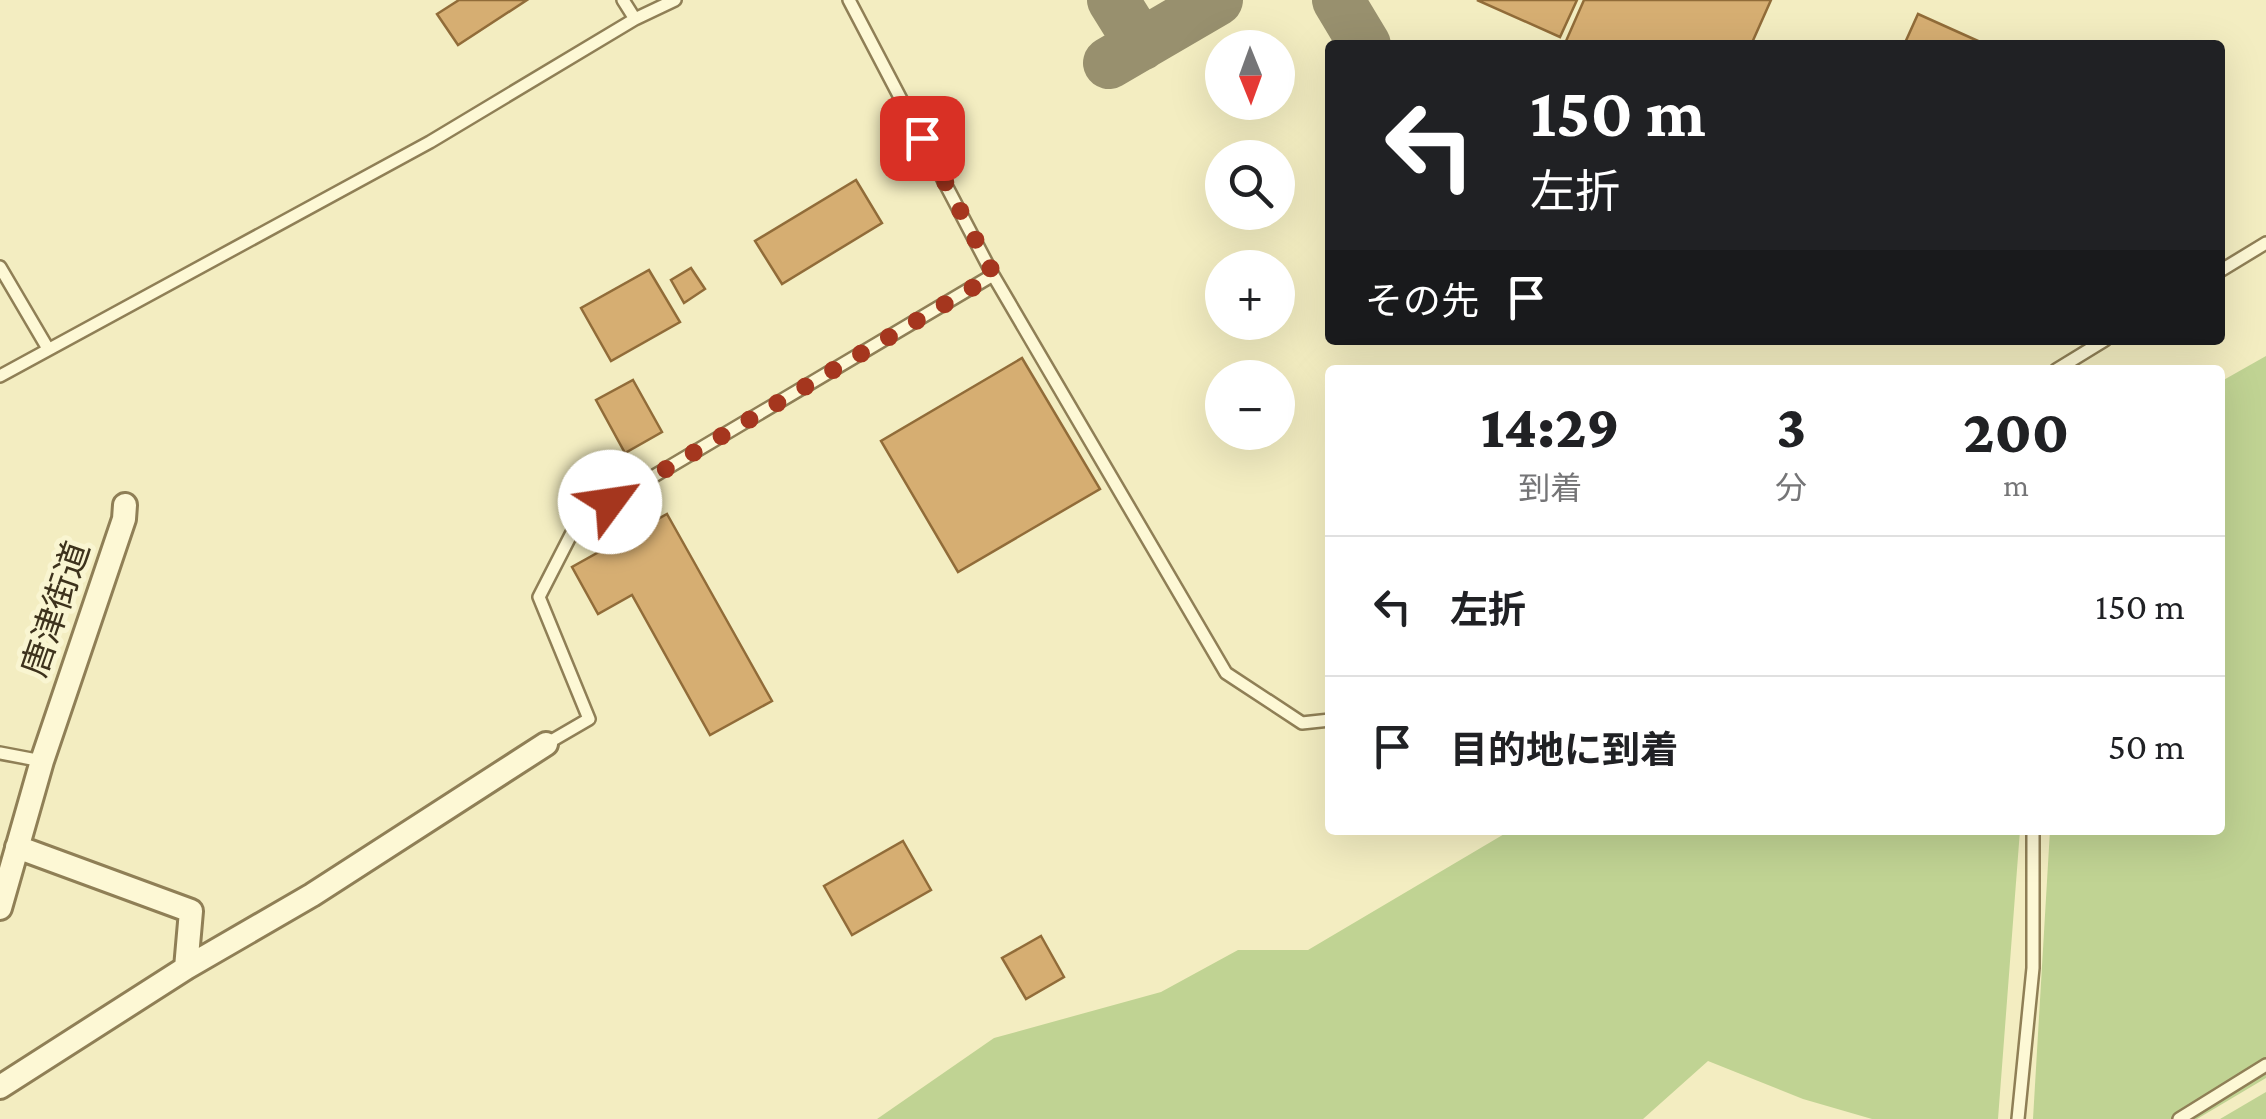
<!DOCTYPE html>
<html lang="ja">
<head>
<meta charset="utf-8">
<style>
	:root { --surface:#fff; --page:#f2f2f2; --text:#202124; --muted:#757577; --line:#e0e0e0 }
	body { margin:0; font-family:"Crimson Pro","Noto Sans JP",serif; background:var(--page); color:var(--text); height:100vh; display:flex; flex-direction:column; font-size:38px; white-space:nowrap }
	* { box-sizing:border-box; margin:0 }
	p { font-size:32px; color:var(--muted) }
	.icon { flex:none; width:55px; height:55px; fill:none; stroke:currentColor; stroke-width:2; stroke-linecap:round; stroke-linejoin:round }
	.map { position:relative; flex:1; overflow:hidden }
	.details { position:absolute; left:1325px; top:365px; width:900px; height:470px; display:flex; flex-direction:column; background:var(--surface); border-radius:10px; box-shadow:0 10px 40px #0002 }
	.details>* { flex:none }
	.hud { position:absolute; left:1325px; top:40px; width:900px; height:305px; border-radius:10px; box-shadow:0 10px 40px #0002; background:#202124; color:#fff; overflow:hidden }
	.needle { width:65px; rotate:179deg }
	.controls { position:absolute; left:1205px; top:30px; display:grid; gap:20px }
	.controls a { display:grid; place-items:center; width:90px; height:90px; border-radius:50%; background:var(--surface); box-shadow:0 10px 40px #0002; font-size:50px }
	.pin { position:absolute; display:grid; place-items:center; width:85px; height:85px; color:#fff; margin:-42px; border-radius:20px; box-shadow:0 5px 15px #0006 }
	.me { position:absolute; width:110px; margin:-55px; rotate:59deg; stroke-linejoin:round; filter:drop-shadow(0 0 8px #0008) }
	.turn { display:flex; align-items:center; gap:35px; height:210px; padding:0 40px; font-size:45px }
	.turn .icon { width:130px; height:130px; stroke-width:2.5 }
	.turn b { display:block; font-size:70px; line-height:85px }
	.then { display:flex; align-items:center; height:95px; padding:0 40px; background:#0003; gap:20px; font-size:38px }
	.eta { display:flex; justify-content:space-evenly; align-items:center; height:170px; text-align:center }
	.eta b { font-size:60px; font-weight:800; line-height:70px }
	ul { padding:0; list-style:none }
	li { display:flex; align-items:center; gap:30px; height:140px; padding:0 40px; border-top:2px solid var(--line) }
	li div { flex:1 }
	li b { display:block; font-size:38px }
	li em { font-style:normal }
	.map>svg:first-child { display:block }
	.green { fill:#c0d393 }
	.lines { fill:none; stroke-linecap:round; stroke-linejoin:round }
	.taxiway { stroke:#98906e; stroke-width:52 }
	.building { fill:#d6ae72; stroke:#916c39; stroke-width:2.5 }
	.lane-casing { stroke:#8f7f56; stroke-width:16 }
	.street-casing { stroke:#8f7f56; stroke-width:28 }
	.lane { stroke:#fdf8d5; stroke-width:11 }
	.street { stroke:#fdf8d5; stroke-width:22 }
	.route { stroke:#a5361e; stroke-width:18; stroke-dasharray:0 32.4 }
	.labels { text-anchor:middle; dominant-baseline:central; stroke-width:10; stroke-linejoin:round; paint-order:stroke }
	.street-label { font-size:35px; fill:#3d321c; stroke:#f9f5d1 }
</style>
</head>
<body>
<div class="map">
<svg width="2266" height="1119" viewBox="0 0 2266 1119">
	<rect width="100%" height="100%" fill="#f3edc1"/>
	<!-- green -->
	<path class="green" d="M2266 356V1078L2197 1119H2033L2050 830H2220V382Z
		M1511 830H2020L1998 1119H1872L1803 1099 1708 1061 1643 1119H877L994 1038 1161 992 1238 950H1308Z
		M2266 1092V1119H2220Z"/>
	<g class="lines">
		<!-- taxiway -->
		<path class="taxiway" d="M1113 0 1141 45
			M1338 0 1365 45
			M1109 63 1217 0"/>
	</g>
	<!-- building -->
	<path class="building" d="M459 0H527L458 45 437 14Z
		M1477 0H1577L1560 37Z
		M1584 0H1771L1751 45H1575L1566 41Z
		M1918 14 1987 45H1904Z
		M856 180 882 223 782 284 755 241Z
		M691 268 705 289 684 303 671 280Z
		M649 270 680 322 611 361 581 308Z
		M1022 358 1100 489 958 572 881 441Z
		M633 380 662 432 625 453 596 400Z
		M667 514 772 701 710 735 632 595 598 614 572 567Z
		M903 841 931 890 852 935 824 886Z
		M1041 936 1064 977 1026 999 1002 958Z"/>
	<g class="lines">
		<!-- lane casing -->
		<g class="lane-casing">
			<path id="lane" d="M623 0 635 19
				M849 0 993 275 1226 673 1302 723 1330 720
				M0 267 47 347
				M2220 271 2266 243
				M2056 370 2105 340
				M0 376 430 142 635 19 675 0
				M546 744 589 719 539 597 578 521 993 275
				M0 753 42 761
				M2018 1119 2033 968V830
				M2179 1119 2266 1065"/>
		</g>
		<!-- street casing -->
		<g class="street-casing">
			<path id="street" d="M17 847 191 911 186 968
				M0 908 42 761 124 519 125 505
				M0 1087 186 968 312 895 546 744"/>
		</g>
		<!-- lane -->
		<use href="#lane" class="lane"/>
		<!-- street -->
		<use href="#street" class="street"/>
	</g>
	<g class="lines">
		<!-- route -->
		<path class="route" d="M610 502 994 275 922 138"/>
	</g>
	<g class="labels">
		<!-- street labels -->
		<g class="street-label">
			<text transform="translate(56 609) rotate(-71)">唐津街道</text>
		</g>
	</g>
</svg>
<div class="controls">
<a><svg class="needle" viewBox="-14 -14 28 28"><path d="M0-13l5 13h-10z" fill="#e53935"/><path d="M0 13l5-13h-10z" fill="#757577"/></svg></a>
<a><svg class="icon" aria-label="search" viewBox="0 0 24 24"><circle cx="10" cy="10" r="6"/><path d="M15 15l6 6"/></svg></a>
<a>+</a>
<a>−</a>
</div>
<div class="pin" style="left:922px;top:138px;background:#d93025"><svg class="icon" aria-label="arrive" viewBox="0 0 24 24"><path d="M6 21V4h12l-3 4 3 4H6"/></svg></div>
<svg class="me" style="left:610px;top:502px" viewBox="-20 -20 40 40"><circle r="19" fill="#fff"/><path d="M0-13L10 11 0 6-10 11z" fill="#a5361e"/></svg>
<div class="hud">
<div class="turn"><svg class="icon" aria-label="left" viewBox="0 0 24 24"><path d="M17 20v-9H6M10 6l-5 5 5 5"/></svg><div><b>150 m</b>左折</div></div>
<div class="then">その先<svg class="icon" aria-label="arrive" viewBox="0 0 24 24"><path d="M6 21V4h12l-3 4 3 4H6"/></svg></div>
</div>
<section class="details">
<div class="eta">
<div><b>14:29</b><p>到着</p></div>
<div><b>3</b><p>分</p></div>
<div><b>200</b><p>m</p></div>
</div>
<ul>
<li><svg class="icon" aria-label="left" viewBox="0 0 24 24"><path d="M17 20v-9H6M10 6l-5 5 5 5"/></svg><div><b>左折</b></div><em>150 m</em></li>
<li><svg class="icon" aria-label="arrive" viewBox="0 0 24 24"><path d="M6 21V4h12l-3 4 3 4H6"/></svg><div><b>目的地に到着</b></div><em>50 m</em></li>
</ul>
</section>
</div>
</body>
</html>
